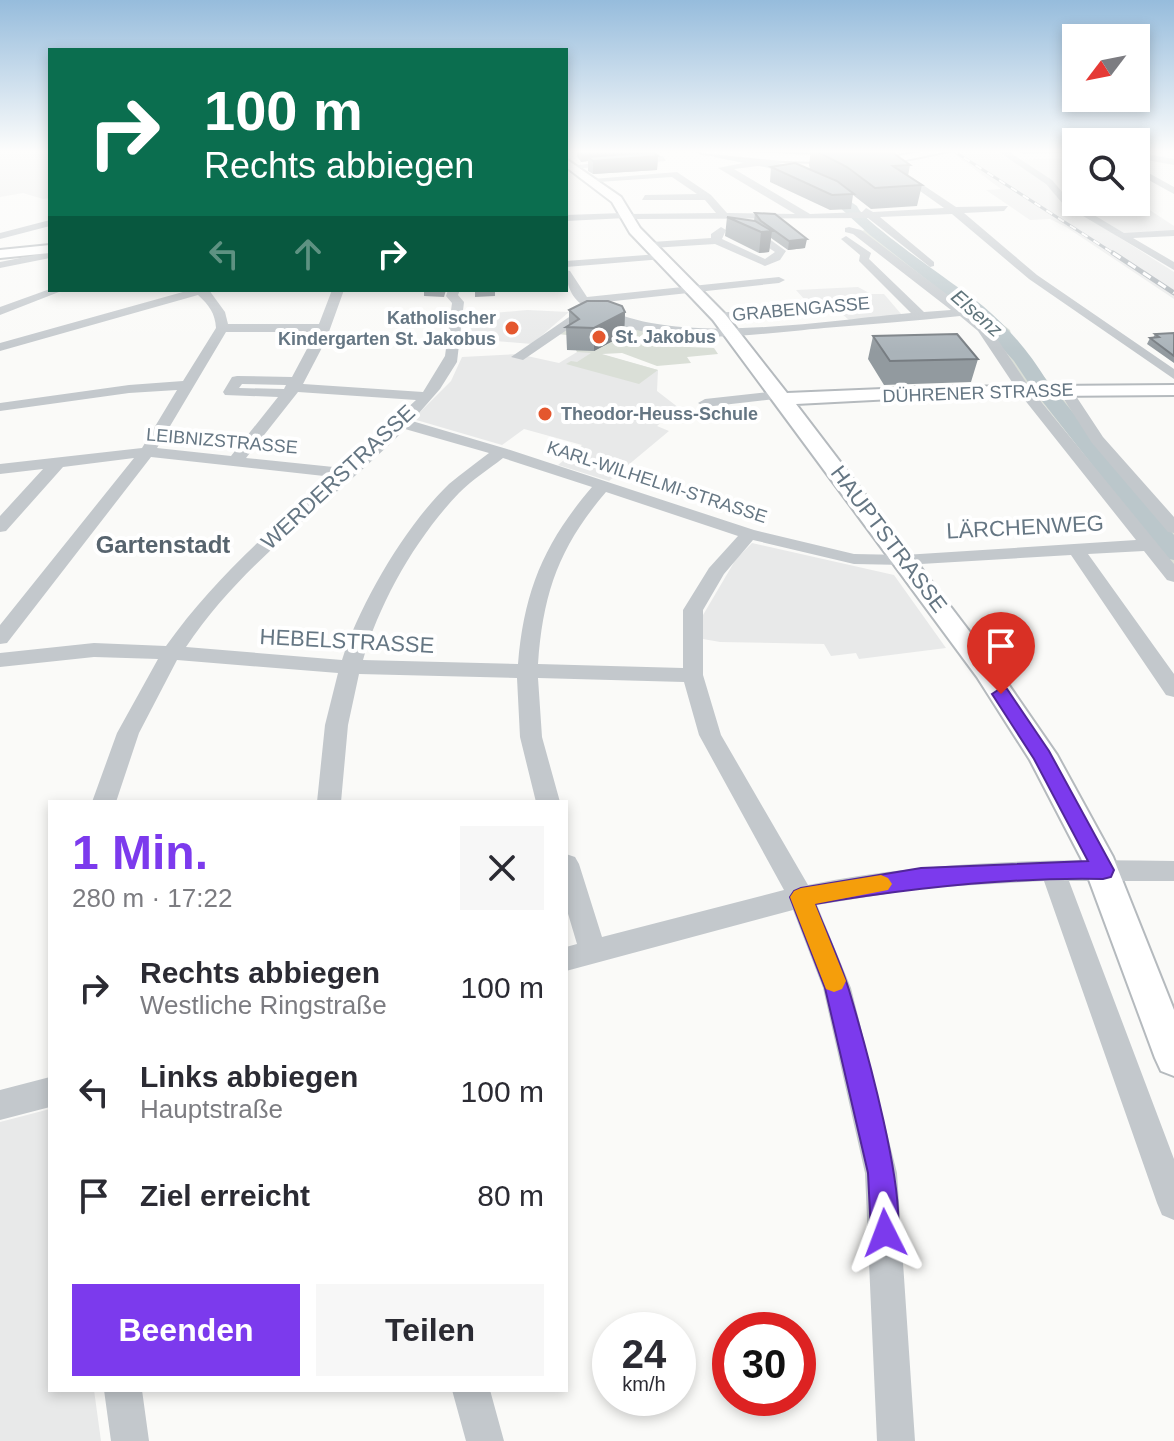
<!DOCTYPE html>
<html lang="de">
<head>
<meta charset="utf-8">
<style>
	:root { --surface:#fff; --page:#f7f7f7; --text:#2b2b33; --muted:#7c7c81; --accent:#7c3aed }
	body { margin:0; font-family:Helvetica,sans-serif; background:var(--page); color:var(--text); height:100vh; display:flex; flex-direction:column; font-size:30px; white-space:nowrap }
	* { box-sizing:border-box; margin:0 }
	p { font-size:26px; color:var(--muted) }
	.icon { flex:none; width:44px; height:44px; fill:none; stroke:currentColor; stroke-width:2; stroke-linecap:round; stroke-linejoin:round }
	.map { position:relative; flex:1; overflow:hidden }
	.sheet { position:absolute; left:48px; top:800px; width:520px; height:592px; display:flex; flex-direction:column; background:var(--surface); border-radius:0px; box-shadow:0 4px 12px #0003 }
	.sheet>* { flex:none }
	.top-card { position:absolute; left:48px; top:48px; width:520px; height:244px; border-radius:0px; box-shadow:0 4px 12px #0003; background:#0b6e4f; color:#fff; overflow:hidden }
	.needle { width:52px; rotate:238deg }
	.tools { position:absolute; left:1062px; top:24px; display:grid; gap:16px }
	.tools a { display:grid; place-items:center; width:88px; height:88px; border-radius:0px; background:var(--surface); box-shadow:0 4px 12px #0003; font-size:40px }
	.speed { position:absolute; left:592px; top:1312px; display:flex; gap:16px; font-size:40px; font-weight:700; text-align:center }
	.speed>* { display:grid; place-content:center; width:104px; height:104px; border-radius:50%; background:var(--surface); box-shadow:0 4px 12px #0003; line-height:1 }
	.speed small { font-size:20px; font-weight:400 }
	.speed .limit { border:12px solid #d22; background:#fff; color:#111 }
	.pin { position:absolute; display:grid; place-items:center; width:68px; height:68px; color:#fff; margin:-82px -34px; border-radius:50% 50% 50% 0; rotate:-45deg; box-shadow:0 0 8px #0007 }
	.pin .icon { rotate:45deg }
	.me { position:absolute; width:88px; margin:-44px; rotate:357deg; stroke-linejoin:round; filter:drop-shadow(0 0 6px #0008) }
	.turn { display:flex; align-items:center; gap:28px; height:168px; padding:0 24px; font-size:36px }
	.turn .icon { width:104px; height:104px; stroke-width:2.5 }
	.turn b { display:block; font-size:56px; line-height:68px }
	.lanes { display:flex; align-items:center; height:76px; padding:0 24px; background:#0003; justify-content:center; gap:40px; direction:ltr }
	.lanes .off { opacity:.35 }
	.round { display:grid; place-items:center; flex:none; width:84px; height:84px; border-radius:0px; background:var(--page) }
	.overview { display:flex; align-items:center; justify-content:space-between; height:136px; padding:0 24px }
	h1 { font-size:48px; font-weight:700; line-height:60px; color:var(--accent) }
	.cta { display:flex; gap:16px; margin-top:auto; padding:16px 24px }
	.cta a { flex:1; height:92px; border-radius:0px; background:var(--accent); color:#fff; font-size:32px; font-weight:700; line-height:92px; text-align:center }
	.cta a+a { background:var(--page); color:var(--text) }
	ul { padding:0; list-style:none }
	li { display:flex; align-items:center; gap:24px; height:104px; padding:0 24px }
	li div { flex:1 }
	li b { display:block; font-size:30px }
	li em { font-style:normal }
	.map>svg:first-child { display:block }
	.built { fill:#e8e9e9 }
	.green { fill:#dadfd7 }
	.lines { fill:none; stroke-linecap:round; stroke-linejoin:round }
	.river { fill:#bbc7cb; fill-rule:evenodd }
	.major-casing { stroke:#b5babe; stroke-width:4 }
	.minor { fill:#c3c8cc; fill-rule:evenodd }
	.major { fill:#fff; fill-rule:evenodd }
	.rail-far1-casing { stroke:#a2aab0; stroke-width:3 }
	.rail-casing { stroke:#a2aab0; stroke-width:5 }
	.rail-far1 { stroke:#fff; stroke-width:2; stroke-dasharray:7; stroke-linecap:butt }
	.rail { stroke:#fff; stroke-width:3; stroke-dasharray:9; stroke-linecap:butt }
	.wall { fill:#929a9f }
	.shaded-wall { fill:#777d82 }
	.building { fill:#aab3b9; stroke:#777d82; stroke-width:2 }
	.route { fill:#7c3aed; stroke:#51269a; stroke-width:2 }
	.slow { fill:#f59e0b }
	.poi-dot { fill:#e4572e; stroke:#fff; stroke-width:3 }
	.labels { text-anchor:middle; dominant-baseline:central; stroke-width:8; stroke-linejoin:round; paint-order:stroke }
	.far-street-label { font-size:18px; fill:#657683; stroke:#fff }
	.far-poi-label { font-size:18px; font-weight:bold; fill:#657683; stroke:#fff; text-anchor:start }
	.far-water-label { font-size:20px; font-style:italic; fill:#60757c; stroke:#fff }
	.street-label { font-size:22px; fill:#657683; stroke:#fff }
	.neighbourhood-label { font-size:24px; font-weight:bold; fill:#57646e; stroke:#fff }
</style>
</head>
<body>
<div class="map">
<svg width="1174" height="1441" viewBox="0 0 1174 1441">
	<rect width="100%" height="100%" fill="#fafaf8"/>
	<!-- built -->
	<path class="built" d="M0 150H50V198L43 199 23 193 0 197Z
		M949 150H1008L997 152 1010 160 1076 158V202L1136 201 1174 226V232L1117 236 1174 272V299L1066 227 1050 219 1030 220 986 190 1001 189Z
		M858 287 871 294H884L902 315 849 320 834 307 813 309 796 290Z
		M527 310 569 312 532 344 472 339 470 315Z
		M577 352H593L658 370 657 391 679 408 657 426 669 431 609 481 558 465 582 445 524 429 502 445 413 419 451 381 462 357 518 354 559 363Z
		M752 543 894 575 946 648 859 659 856 653 831 656 824 644 720 642 703 639V615L736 559Z
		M50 1109V1390H94L101 1441H0V1122Z"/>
	<!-- green -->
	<path class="green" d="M851 217H863L1010 330 1012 339 1051 385 1028 386 998 340 982 324 861 231 865 230Z
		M580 316 649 329 637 339 665 346 714 348 718 354 687 357 691 363 657 366 622 353 602 354 658 370 639 384 566 364 571 361 577 362 591 353 577 352 567 335 557 334Z
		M1036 395H1060L1106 451 1174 524V565Z"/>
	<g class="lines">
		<!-- river -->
		<path class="river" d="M713 150C763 150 814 176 857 206 864 224 960 287 983 306 1008 327 1029 352 1047 381L1174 535V560L1165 558 1032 388 1014 361 973 316 870 235 837 205 769 168 714 157Z"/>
		<!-- major casing -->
		<g class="major-casing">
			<path id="major" d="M696 150 886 158 931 150H954L886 164 783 161 701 153Z
				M566 159 621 197 640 228 725 314 787 393 931 387 1174 385V395L931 397 796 404 995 665 1057 755 1113 857 1174 1010V1076L1161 1071 1155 1058 1081 858 1030 760 977 677 713 320 630 233 612 202 566 167Z
				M50 245V253L0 258V250Z"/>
		</g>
		<!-- minor -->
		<path class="minor" d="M996 150H1006L1052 180 1069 200 1124 233 1174 230V236L1133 238 1174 262V270L1063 204 1046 184Z
			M1076 150V153L1023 154 1019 151Z
			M1136 152 1174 159V165L1136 158Z
			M783 155 787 158 783 163 734 169 810 214 862 212 866 208 873 212 944 208 896 174 899 169 956 207 1008 206 1004 211 964 213 1037 275 1174 369V379L1029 279 952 214 880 217 934 262V266L930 267 868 218 633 219 628 216 629 214 716 213 705 200H642L645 195 697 194 672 177 598 182 593 179 677 172 711 195 727 213 795 214 718 168Z
			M663 156 666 161 572 169 568 166Z
			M1136 166 1174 187V194L1136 173Z
			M622 213 627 216 626 218 566 221V215Z
			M50 220V226L0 239V233Z
			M721 227 726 230 722 239 765 259 775 252 754 238 740 235V231L761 233 786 251 780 260 765 266 715 244 652 248 647 245 652 242 711 238V234Z
			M849 227 861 230 988 325 1030 388 1174 564V582L1167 580 1144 551 1088 554 1174 674V697L1166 695 1071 555 904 565 854 564 753 540 724 574 703 610V675L721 735 808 885C929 860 1051 859 1174 861V881H1069L1174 1159V1220L1162 1215 1157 1203 1044 881 923 888 817 905 851 988 897 1173 915 1441H877L865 1173 823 988 793 910 566 971V947L577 944 566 907V854L575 857 579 864 602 937 784 890 699 735 684 682 538 678 542 737 560 802H536L520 737 517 678 359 674 348 725 341 802H317L325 725 338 673 177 660 139 733 116 802H92L117 733 158 659 94 657 0 667V653L94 643 166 646C213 580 271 528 333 477L151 457 7 643 0 644V625L134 458 63 467 6 531 0 532V516L43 469 0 474V464L142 448 177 390 129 393 0 411V403L129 385 183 381 216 328C215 313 209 305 198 295L0 351V343L190 290H209L225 312 228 324H319L332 290H344L326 340 303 384 423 392 445 356 452 303 446 296 448 290H460L458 295 464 302 457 362 440 389 412 421 507 449 754 530 854 554 904 555 1136 540 1020 394 978 331 960 316C914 321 869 324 824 328 757 334 652 351 593 312L523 360 511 357 585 306C572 300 566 284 566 270L570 271 587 297 779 277 785 280 779 283 596 303C667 349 827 320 911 313L859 261 860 255 841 239 846 236 871 253 869 259 924 312 951 310 853 234 845 232V228ZM226 332H316L292 377 237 376 232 377 223 392 225 395 278 397 231 456 157 448ZM242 384 286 385 284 389 239 388ZM298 392 416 400 343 468 246 458ZM405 429 489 453C476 463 462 473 449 484 406 525 360 603 342 660L186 647C247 556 330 505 405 429ZM503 458 592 487C544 543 524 591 518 664L363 660C380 601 416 538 459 493 472 480 489 469 503 458ZM606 492 738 536 709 568 683 610V668L538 664C543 593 559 547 606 492Z
			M50 252V258L0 268V262Z
			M659 254 663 255V259L566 267V261Z
			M50 289 64 290 0 315V307Z
			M803 304 809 308 807 311 719 321 713 317 719 313Z
			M1065 386 1070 387 1103 437 1174 517V533L1168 532 1092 443 1058 390Z
			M779 391 784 392V398L705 407 698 403 705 399Z
			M50 1077V1107L0 1120V1090Z
			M104 1390H142L149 1441H111Z
			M452 1390H490L504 1441H466Z"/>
		<!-- major -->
		<use href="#major" class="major"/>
		<!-- rail-far1 casing -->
		<g class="rail-far1-casing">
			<path id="rail-far1" d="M952 150 1116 255"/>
		</g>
		<!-- rail casing -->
		<g class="rail-casing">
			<path id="rail" d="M1113 253 1174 293"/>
		</g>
		<!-- rail-far1 -->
		<use href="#rail-far1" class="rail-far1"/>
		<!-- rail -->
		<use href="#rail" class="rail"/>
	</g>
	<!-- wall -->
	<path class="wall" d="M577 150H641V153L658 156 657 170 593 174 588 171V161L581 162 577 156Z
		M811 150H889L910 165 908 176 922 185 917 206 871 209 853 195 851 209 830 210 770 182 771 167 810 169 809 165Z
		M755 213 805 248 788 250 771 238 769 252 759 253 725 236 727 217 754 221Z
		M424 290H446L444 297 424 296Z
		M475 290H495V296L475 297Z
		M569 310 625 312 624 335 594 351 567 350 566 327 569 326Z
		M1174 333V363L1147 344 1150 338H1153L1155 334Z
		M873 336 978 359 971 382 884 385 868 359Z"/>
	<!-- shaded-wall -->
	<path class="shaded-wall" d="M610 150H641V155L588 157V161L581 162V153Z
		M658 156 657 170 593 174V161Z
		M772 231 769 252 759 253 761 232Z
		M807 239 805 248 788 250 789 241Z
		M625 312 624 335 594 351V328Z"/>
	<!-- building -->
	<path class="building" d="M578 150H610L581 153Z
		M814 150H889L910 165 893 166 922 185 875 188 847 167Z
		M653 152 658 156 593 161 588 157Z
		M795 163 837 181 854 194 832 195 771 167Z
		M755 213 775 214 807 239 789 241 761 221Z
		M727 217 755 221 772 231 761 232Z
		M587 301H608L622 306 625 312 594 328 566 327 579 319 569 310Z
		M1174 333V356L1150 338 1159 337 1155 334Z
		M957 334 978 359 890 361 873 336Z"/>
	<!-- sky -->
	<linearGradient id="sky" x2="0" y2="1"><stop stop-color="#96bcdc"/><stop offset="0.43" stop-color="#fdfdfc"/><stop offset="1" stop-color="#fdfdfc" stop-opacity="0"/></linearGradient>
	<rect width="1174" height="352" fill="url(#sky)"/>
	<!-- route -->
	<path class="route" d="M1001 688 1007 689 1049 751 1114 870 1111 877 1103 879C1006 877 911 888 815 904 826 932 840 961 849 990 863 1037 911 1204 895 1243L885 1247 875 1243 871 1233 868 1173 825 988 790 897 794 891 801 888 921 868 1088 861 1034 759 992 694Z"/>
	<!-- slow -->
	<path class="slow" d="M881 875 888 878 892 884 888 890 815 904 846 981 842 989 834 992 826 989 790 897 794 891 801 888Z"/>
	<!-- markers -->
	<g class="poi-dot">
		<circle cx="512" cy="328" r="8"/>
		<circle cx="599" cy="337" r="8"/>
		<circle cx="545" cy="414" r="8"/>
	</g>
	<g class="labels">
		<!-- far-street labels -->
		<g class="far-street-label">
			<text transform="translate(801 309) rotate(-5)">GRABENGASSE</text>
			<text transform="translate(978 393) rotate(-2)">DÜHRENER STRASSE</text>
			<text transform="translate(222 441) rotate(5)">LEIBNIZSTRASSE</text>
			<text transform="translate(657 482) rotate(18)">KARL-WILHELMI-STRASSE</text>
		</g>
		<!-- far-poi labels -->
		<g class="far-poi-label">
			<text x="496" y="318" text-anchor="end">Katholischer<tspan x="496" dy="21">Kindergarten St. Jakobus</tspan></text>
			<text x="615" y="337">St. Jakobus</text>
			<text x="561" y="414">Theodor-Heuss-Schule</text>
		</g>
		<!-- far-water labels -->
		<g class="far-water-label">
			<text transform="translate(977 313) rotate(41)">Elsenz</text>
		</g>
		<!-- street labels -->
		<g class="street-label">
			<text transform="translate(338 477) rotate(-43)">WERDERSTRASSE</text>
			<text transform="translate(1025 527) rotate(-3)">LÄRCHENWEG</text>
			<text transform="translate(889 539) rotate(53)">HAUPTSTRASSE</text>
			<text transform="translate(347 641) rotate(3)">HEBELSTRASSE</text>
		</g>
		<!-- neighbourhood labels -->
		<g class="neighbourhood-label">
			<text x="163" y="544">Gartenstadt</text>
		</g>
	</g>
</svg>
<div class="tools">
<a><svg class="needle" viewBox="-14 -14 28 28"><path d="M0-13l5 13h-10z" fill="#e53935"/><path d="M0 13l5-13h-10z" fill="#7c7c81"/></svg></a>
<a><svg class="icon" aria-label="search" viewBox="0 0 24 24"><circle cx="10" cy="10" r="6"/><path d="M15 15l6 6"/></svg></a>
</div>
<div class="speed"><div>24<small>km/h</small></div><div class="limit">30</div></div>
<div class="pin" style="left:1001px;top:694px;background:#d93025"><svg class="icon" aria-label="arrive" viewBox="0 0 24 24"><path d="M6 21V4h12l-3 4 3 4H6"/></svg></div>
<svg class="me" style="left:885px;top:1233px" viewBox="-20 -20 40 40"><path d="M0-17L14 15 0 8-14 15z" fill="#7c3aed" stroke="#fff" stroke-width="4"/></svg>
<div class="top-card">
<div class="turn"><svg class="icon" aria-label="right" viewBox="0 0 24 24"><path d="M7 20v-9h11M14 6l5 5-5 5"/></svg><div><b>100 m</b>Rechts abbiegen</div></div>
<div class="lanes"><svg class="icon off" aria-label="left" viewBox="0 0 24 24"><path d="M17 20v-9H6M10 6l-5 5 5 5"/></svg><svg class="icon off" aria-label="ahead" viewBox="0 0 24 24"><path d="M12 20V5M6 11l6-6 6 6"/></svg><svg class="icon" aria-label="right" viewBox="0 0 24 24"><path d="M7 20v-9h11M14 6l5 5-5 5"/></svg></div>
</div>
<section class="sheet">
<div class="overview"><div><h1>1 Min.</h1><p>280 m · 17:22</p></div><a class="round"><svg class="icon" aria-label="close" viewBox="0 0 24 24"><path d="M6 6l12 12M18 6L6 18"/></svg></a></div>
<ul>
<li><svg class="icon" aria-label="right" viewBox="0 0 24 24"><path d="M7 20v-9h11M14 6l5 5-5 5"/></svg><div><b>Rechts abbiegen</b><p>Westliche Ringstraße</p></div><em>100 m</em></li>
<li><svg class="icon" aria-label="left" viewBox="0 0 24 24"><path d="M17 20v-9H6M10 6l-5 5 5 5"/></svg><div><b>Links abbiegen</b><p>Hauptstraße</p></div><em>100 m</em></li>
<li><svg class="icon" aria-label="arrive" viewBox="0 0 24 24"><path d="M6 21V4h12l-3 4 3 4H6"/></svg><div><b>Ziel erreicht</b></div><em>80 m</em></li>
</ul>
<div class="cta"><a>Beenden</a><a>Teilen</a></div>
</section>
</div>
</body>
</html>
